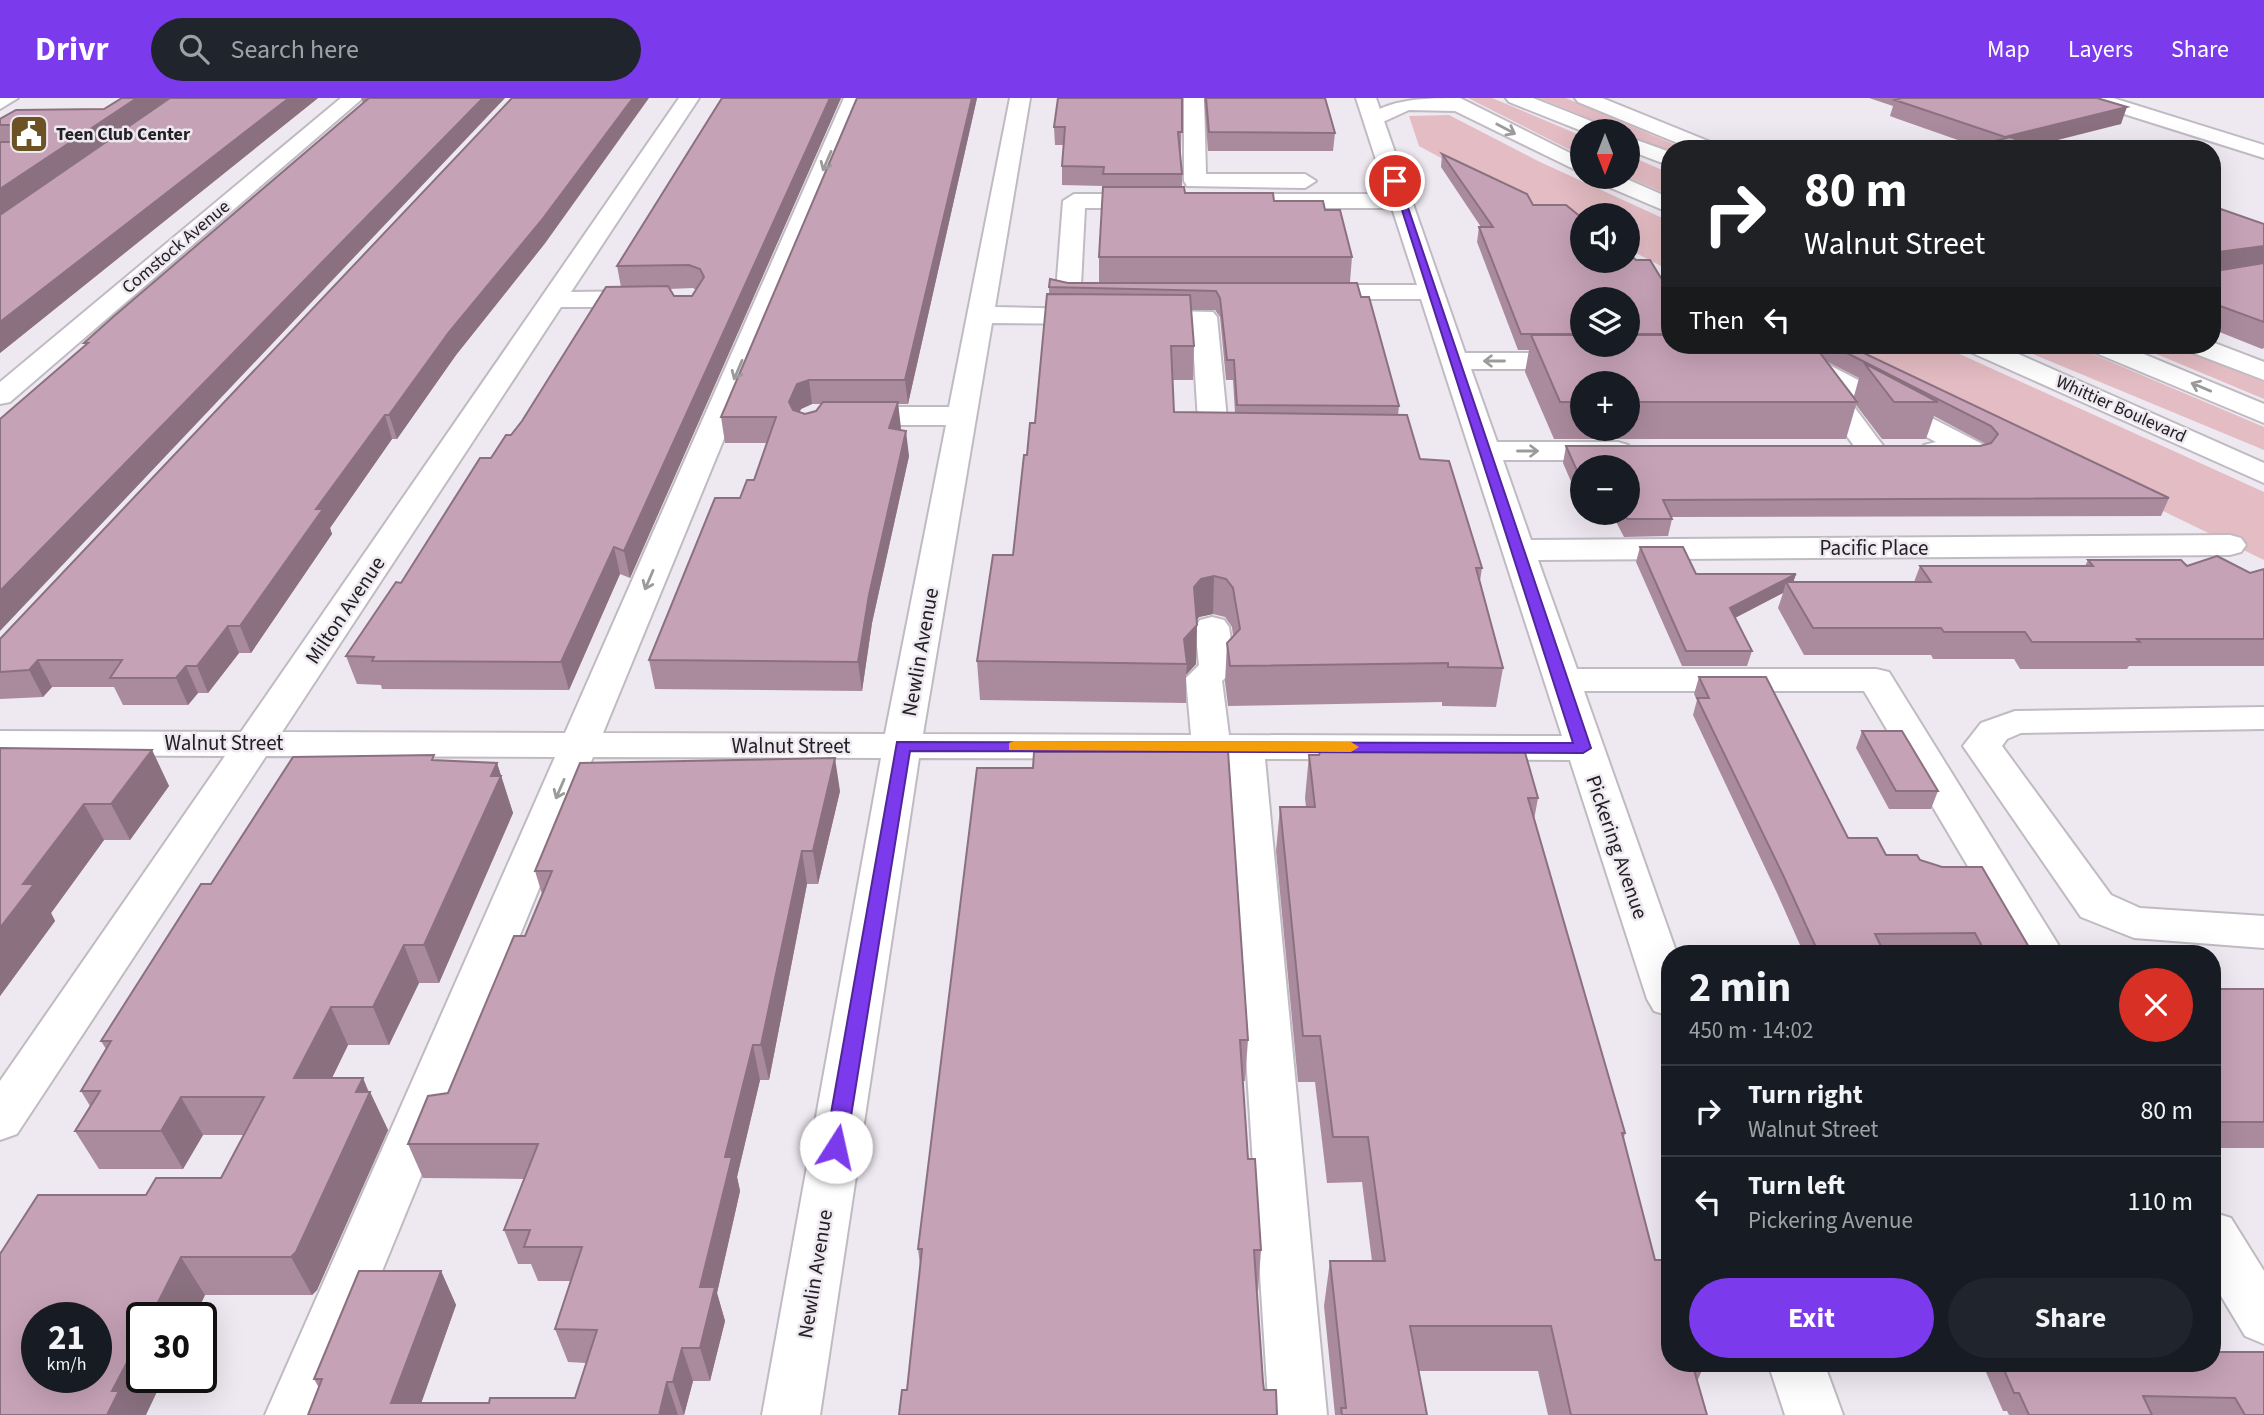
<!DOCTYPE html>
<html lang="en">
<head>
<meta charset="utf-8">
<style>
	:root { --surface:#171b24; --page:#20242c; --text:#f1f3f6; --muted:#9ea1a6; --line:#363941; --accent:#7c3aed }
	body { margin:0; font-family:"Source Sans 3",sans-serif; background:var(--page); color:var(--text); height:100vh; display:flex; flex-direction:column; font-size:26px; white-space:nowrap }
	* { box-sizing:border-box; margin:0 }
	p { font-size:23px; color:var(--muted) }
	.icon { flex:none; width:38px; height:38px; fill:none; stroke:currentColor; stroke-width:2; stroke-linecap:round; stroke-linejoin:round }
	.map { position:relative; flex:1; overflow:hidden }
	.side { position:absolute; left:1661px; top:847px; width:560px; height:427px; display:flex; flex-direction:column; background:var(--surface); border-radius:28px; box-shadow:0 7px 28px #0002 }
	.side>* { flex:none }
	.guide { position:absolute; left:1661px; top:42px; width:560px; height:214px; border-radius:28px; box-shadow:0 7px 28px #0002; background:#202124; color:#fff; overflow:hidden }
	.needle { width:46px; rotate:180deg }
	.controls { position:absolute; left:1570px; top:21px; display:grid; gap:14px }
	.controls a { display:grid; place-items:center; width:70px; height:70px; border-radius:50%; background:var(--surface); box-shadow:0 7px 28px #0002; font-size:35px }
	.speed { position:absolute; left:21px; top:1204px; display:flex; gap:14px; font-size:35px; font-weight:700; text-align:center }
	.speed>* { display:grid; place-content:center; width:91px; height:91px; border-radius:50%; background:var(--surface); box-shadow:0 7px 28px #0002; line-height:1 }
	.speed small { font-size:18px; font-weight:400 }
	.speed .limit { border:4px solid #111; border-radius:10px; background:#fff; color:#111 }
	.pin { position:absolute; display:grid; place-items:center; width:60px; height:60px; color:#fff; margin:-30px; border:4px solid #fff; border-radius:50%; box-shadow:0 2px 7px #0007 }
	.me { position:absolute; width:77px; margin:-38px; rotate:10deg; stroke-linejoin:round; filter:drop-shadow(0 0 5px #0008) }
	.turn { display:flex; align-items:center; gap:24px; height:147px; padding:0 28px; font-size:32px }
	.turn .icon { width:91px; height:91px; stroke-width:2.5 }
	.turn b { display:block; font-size:49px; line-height:60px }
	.then { display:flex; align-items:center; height:66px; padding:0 28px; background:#0003; gap:14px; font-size:26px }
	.round { display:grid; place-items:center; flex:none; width:74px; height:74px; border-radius:37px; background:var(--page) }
	.headline { display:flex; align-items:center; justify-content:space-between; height:119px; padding:0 28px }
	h1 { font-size:42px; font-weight:700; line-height:52px }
	.primary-button { display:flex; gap:14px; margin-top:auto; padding:14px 28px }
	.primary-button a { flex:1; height:80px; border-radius:42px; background:var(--accent); color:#fff; font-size:28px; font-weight:700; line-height:80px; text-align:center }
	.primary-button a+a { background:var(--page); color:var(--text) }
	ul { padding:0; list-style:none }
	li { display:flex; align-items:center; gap:21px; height:91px; padding:0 28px; border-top:2px solid var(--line) }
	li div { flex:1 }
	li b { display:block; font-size:26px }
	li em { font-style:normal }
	header { display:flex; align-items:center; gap:42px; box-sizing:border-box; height:98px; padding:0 35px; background:var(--accent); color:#fff }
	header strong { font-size:33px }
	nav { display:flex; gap:38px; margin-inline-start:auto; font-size:24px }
	.search { width:490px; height:63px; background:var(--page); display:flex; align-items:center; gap:18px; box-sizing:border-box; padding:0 24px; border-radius:38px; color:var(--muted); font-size:26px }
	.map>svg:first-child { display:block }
	.green { fill:#e4bcc3 }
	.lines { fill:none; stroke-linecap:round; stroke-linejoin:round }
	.minor-casing { stroke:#c0bac2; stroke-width:4 }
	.major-casing { stroke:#c0bac2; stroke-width:4 }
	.minor { fill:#fff; fill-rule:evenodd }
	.major { fill:#fff; fill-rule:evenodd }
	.wall { fill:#aa8b9d; fill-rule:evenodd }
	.shaded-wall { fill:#8b7180 }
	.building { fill:#c6a2b7; stroke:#8b7180; stroke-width:2; fill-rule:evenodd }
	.oneway { stroke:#9c9b9c }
	.route { fill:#7c3aed; stroke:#51269a; stroke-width:2 }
	.slow { fill:#f59e0b }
	.labels { text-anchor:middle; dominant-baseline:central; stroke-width:5; stroke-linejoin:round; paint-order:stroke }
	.far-poi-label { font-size:18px; font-weight:bold; fill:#222023; stroke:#eee8f0; text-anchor:start }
	.far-street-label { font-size:18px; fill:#222023; stroke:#eee8f0 }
	.street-label { font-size:21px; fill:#222023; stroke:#eee8f0 }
</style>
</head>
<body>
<header>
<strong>Drivr</strong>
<div class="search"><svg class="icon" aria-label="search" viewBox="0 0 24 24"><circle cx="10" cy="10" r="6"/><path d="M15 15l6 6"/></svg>Search here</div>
<nav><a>Map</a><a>Layers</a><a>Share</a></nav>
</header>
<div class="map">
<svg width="2264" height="1317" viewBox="0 0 2264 1317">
	<rect width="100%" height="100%" fill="#eee8f0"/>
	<!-- green -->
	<path class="green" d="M1468 0H1492L1582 38V58Z
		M1539 0H1566L1685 51 1664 52 1628 36V33H1620Z
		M1449 17 1540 64 1669 123V172L1628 151V117H1582V129L1496 90 1419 48 1409 18Z
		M1628 57 1669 75V97L1627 79Z
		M1821 247H1940L2264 394V462Z
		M2011 247H2071L2264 329V352Z
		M2135 247H2171L2264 284V301Z"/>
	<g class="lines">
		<!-- minor casing -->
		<g class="minor-casing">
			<path id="minor" d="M0 0H18L0 11Z
				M341 0H363L10 304 0 306V284Z
				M679 0H699L571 194 649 193 658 196 662 201 658 206 649 209H561L282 634 565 635 844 0H864L603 635 885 636 946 327H846L836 324 832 318 836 312 846 309H949L1010 0H1030L995 209 1213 214 1217 219 1228 331 1253 334 1258 340 1253 346C1237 350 1220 349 1204 345L1199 339 1192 227 992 225 923 636 1191 637 1186 580 1199 567 1195 529 1200 522 1212 519 1224 522 1229 529 1235 570 1222 583 1229 637 1562 638 1421 201H1309L1300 199 1297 194 1300 189 1309 187H1417L1392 110H1271L1260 103 1271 96H1387L1356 0H1376L1465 255H1580L1590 257 1593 263 1590 269 1580 271H1471L1497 344H1618L1628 347 1633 353 1628 359 1618 362H1503L1531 442 2230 437 2241 440 2246 447 2241 454 2230 457 1538 462 1577 571H1876L1889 574 2064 856H2020L1864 593H1584L1677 856H1670V918L1654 913 1647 901 1570 662 1265 661 1327 1317H1269L1227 661 919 660 820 1317H762L881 660 593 659 323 1317H265L555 659 266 658 17 1036 0 1042V983L225 658 0 657V633L241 634Z
				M1184 0H1204L1206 76H1305L1316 83 1305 90 1187 88 1184 83Z
				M1575 0H1602L1718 47 1721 51H1692L1578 4Z
				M2083 0H2113L2264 47V60L2086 4Z
				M1074 96H1155L1166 103 1155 110H1085L1081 187 1118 189 1121 194 1118 199H1059L1056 194 1063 103Z
				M2212 244 2264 264V282L2188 253 2184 247H2212Z
				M1806 255 1984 347 1989 353 1984 359 1974 362 1924 359 1919 353 1924 347 1936 344 1843 294 1887 353 1882 359 1872 362 1862 359 1793 263 1796 257Z
				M2264 609V631L2021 635 2007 641 2002 648 2111 797 2140 810 2264 818V850L2134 840 2081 819 1963 648 1981 625 2015 613Z
				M2212 1114 2231 1120 2264 1173V1246L2245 1238 2212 1183Z
				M1768 1265H1824L1843 1317H1785Z"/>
		</g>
		<!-- major casing -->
		<g class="major-casing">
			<path id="major" d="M1460 0 1582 61V75L1455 13 1409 12 1374 28 1364 22C1385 0 1430 0 1460 0Z
				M1506 0H1533L1606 29 1609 33H1582L1509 4Z
				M1628 39 1670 54V68L1628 52Z
				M1594 79H1622L1670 100V115L1597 84Z
				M1964 247H1998L2264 365V385L1968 253Z
				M2087 247H2122L2264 306V325L2091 253Z"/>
		</g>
		<!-- minor -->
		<use href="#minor" class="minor"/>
		<!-- major -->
		<use href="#major" class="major"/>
	</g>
	<!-- wall -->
	<path class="wall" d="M122 0H318L0 255V117L145 17 0 117V21L104 11Z
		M361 0H505L85 247 84 245 363 5Z
		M722 0H841L630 480 620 476 569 592 382 591 381 587 357 586 346 558 401 485 491 360 511 337 621 189 617 168ZM693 190 696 192 692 198H674L669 191Z
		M977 0 908 306H898L900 332 909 358 872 525 862 593 655 591 649 562 740 400 754 382 767 345H725L721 319ZM812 306H822L816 313 805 316 799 314 801 311Z
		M1182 0 1181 53H1180L1182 76V89L1185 95 1274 103 1325 112 1352 159 1350 184H1099V159L1104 88 1062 87V68L1064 47H1055L1054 29Z
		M1204 0H1325L1335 35 1333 53H1208Z
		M1869 0H2097L2121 26 1975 48 1898 21 1890 18 1893 8Z
		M1442 56 1533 107 1670 247H1847L2169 400 2161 418 1671 419 1672 421 1668 438 1624 439 1612 416 1604 415H1628V369H1582V409L1563 365 1566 348H1980L1986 346 1934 318 1926 341H1882L1856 307 1846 341H1554L1525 274 1529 252H1518L1477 144 1479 129H1481L1441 69ZM1826 263 1859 280 1854 298ZM1582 285H1628V331H1582Z
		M2212 108 2264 126V250L2262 251 2212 231Z
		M546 144 456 257 397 341H392L330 430 332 436 251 555H239L208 595H198L188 607H123L114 589H52L43 599 0 601V541Z
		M1068 185 1361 199 1399 308 1398 317 1420 361 1482 470 1480 483 1503 570 1496 609 1442 608V604L1228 608 1225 584 1227 545 1233 538 1232 529 1225 519 1213 516 1199 519 1197 522 1196 566 1186 577V605L980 602 977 563 1013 457 1027 357 1035 325 1049 196V189ZM1191 212H1215L1220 219 1226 282H1233L1235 315 1174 314 1172 282H1193L1194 248Z
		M1640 449 1696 476H1796L1793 484H1914L1920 468H2085L2088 462 2187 468 2250 475 2264 471V568H2129L2127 571H2020L2014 561H1933L1931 557H1804L1778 510 1783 495 1735 520 1752 553 1747 568H1682L1636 464Z
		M1699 579 1848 740 1886 757 1920 762 2033 856H1968L1966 853 1884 854 1885 856H1804L1777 795 1693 617 1697 602 1694 596Z
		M1862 633 1938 693 1931 711H1889L1856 650Z
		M0 650 152 652 169 688 130 742H104L51 815 55 823 0 898Z
		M1468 651 1538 700 1534 722 1625 1035 1624 1040 1670 1265H1705L1697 1284 1707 1317H1548L1538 1273H1419L1427 1317H1335L1324 1208 1330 1163H1372L1362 1084 1327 1085 1315 984H1298L1276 753 1280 709H1306L1305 700 1309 657 1467 654Z
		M436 662 497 665 513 715 439 885H419L389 947H348L332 980H363L369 994H370L388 1032 317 1192 312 1197H205L194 1220 146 1097 221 1080 244 1037H203L183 1071H99L75 1033 90 1008 81 993 106 951 101 943 211 786Z
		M977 670 1248 942 1245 983H1243L1248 1061 1261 1152 1258 1193 907 1292 920 1167 918 1151Z
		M840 693 818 786H807L769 982H760L737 1079 740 1093 717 1195 725 1223 710 1283H693L684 1317H308L319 1290 314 1281 441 1173 456 1207 421 1305H489L575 1300 586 1265 568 1264 555 1231 571 1183H538L531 1166H518L504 1132 525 1081 423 1080 408 1046 448 995 525 838 542 796 535 773Z
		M2212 891H2264V1050H2212Z
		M1982 1265H2212L2264 1317H2009L2007 1313H2003Z"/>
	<!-- shaded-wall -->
	<path class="shaded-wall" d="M137 0H170L0 117V91Z
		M289 0H318L0 255V224Z
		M483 0H505L0 533V493Z
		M633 0H649L546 144 456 257 397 341 389 317 449 234Z
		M830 0H841L630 480 624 453Z
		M972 0H977L908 306 905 282Z
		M2127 9 2121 26 2022 51H2001L2005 39Z
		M2264 148V168L2212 176 2219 154Z
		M809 282 812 306 801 311 793 329 789 304 797 286Z
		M898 304 901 330 892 356 889 330Z
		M385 317 392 341 330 430 332 436 251 555 240 528 316 411Z
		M906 333 909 358 872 525 862 593 858 564 869 497Z
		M614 449 620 476 569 592 561 564Z
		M1796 476 1791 491 1786 484 1783 495 1725 525 1730 510Z
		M1214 478 1213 516 1199 519 1193 527 1194 489 1201 481Z
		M1197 527 1196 566 1186 577 1187 566 1184 541Z
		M228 528 239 555 208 595 197 568Z
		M38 562 52 589 43 599 29 572Z
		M186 568 198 595 188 607 176 580Z
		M152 652 169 688 130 742 111 706Z
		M835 660 840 693 818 786 813 753Z
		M497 665 513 715 439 885 424 847 491 678Z
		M84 706 104 742 51 815 55 823 0 898V830L23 786Z
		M802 753 807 786 769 982 761 947Z
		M404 847 419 885 389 947 373 909Z
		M331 909 348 947 313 1019 294 980Z
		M753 947 760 982 737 1079 740 1093 717 1195 725 1223 710 1283 700 1250V1189L725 1059Z
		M363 980 369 996 370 994 388 1032 317 1192 312 1197 291 1159 356 994Z
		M181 999 203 1037 183 1071 161 1033Z
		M181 1159 205 1197 194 1220H150Z
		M441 1173 456 1207 417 1317 391 1305Z
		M142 1236V1279H164L146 1317H107L112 1293Z
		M682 1250 693 1283 684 1317 673 1284Z
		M667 1284 678 1317H659Z"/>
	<!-- building -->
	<path class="building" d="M122 0H137L0 91V44H24L35 38V34L24 27H0V21L16 12 104 11Z
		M170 0H289L0 224V117Z
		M369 0H483L0 493V321L88 245H84L113 219Z
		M512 0H633L541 123 449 234 389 317H385L316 411H323L240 528H228L197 568H186L176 580H110L122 562H38L29 572 0 574V541Z
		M722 0H830L624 453 614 449 561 564 372 563 374 559 346 558 396 484 401 485 480 360H491L506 337H511L522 323 606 189 668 188 674 198H692L704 179 700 171 689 167 617 168Z
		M857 0H972L905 282H809L797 286 789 304 793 312 805 316 816 313 823 304H898L889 330 906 333 869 497 858 564 649 562 715 400H740L747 382H754L776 319H721Z
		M1058 0H1182V34H1178L1182 76H1103L1104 69 1062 68 1065 29H1054Z
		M1206 0H1325L1335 35 1209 34Z
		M1902 0H2097L2127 9 2005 39 1895 2Z
		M2010 39 2043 51H1964Z
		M1442 56 1527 96 1533 107H1566L1582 120V163H1628V155L1636 162H1650L1661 180H1670V236H1628V201H1582V236H1521L1479 129H1493Z
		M1103 89H1184L1185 95H1273L1274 103H1323L1325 112H1340L1352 159H1099Z
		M2212 108 2264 126V148L2219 154V170L2222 172 2264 165V224L2212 205Z
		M1050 181 1068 185H1357L1361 199H1369L1399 308 1237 307 1234 262H1227L1220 200 1216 193 1049 189Z
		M1047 196 1190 197 1194 248H1171L1174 314 1407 317 1420 361 1449 363 1482 470H1476L1503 570 1448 569V565L1230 568 1227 545 1240 531 1233 490 1226 481 1214 478 1201 481 1194 489 1197 527 1184 541 1187 566 977 563 993 457H1013L1024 357H1027L1030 325H1035Z
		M1531 237H1582V247H1628V237H1670V247H1814L1857 304H1628V285H1582V304H1560Z
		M1831 247H1847L2169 400 1663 402 1672 421H1627L1624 415H1628V369H1582V384L1566 348H1980L1991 345 1998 336 1991 328Z
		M1864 265 1938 304H1894Z
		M1640 449H1683L1696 476H1796L1730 510 1752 553H1686Z
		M2217 458 2250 475 2264 471V541H2137L2140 544H2032L2025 534H1944L1941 530H1813L1786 484H1931L1920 468H2093L2088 462H2181L2187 468Z
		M1699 579H1766L1848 740H1877L1886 757H1917L1920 762 1942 769H1982L2033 856H1986L1975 835 1875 836 1885 856H1819L1783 777 1697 600H1709Z
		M1862 633H1902L1938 693H1896Z
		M0 650 152 652 111 706H84L23 786H34L0 830Z
		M1468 651H1524L1538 700H1528L1625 1035H1622L1655 1162H1670V1265H1692L1707 1317H1571L1551 1228H1410L1427 1317H1342L1341 1310H1346L1330 1163H1385L1368 1039H1333L1320 938H1303L1280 709H1315L1309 657H1319L1320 654H1469Z
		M1228 653 1248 942H1240L1248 1061H1255L1261 1152H1254L1263 1284 1264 1292H1276L1277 1317H899L902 1292H907L922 1151H918L977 670H1033L1034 654Z
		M434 657 432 662 497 665 491 678H501L424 847H404L373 909H331L294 980H363L356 994H370L296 1154 291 1159H181L150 1220H142V1236L112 1293H119L107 1317H0V1156L38 1097H146L156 1080H221L264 999H181L161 1033H75L100 993H81L111 943H101L201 786H211L293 659ZM37 1220H96V1279H37Z
		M835 660 813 753H802L761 947H753L725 1059H732L700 1189H715L700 1250H682L673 1284H667L659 1317H308L322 1281H314L359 1173H441L391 1305H489L490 1300H575L597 1232 555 1231 582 1149H524L530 1132H504L538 1046H408L428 998 448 995 514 838H525L552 773H535L580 665Z
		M2212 891H2264V1024H2215L2212 1019Z
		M2212 1254H2264V1317H2245L2235 1300 2143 1298 2152 1317H2029L2019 1295H2014L2001 1265H2212Z"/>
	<!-- one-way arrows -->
	<defs><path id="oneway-shaft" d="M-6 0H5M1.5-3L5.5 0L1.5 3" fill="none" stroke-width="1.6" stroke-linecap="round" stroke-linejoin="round" transform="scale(1.75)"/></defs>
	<g class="oneway">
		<use href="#oneway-shaft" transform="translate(1506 31) rotate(28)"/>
		<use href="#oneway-shaft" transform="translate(827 63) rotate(113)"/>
		<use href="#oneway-shaft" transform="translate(1494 263) rotate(180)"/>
		<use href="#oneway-shaft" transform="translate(738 272) rotate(113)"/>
		<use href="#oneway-shaft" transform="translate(2201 289) rotate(-157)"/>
		<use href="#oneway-shaft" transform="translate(1528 353)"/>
		<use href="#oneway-shaft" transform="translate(649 482) rotate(113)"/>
		<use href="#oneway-shaft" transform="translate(560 691) rotate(113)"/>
	</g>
	<!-- route -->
	<path class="route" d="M1392 81 1399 83 1591 650 1583 655 910 653 846 1049 843 1055 836 1058 829 1055 825 1049 897 644 1573 645Z"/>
	<!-- slow -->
	<path class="slow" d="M1014 643 1351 644 1359 649 1351 654 1009 652V645Z"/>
	<!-- icons -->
	<defs>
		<g id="civic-square" transform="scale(2.0125)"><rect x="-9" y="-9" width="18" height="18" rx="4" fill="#6c5224" stroke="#eee8f0"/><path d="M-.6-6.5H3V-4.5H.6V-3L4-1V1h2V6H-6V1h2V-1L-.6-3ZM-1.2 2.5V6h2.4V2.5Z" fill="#fff"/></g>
	</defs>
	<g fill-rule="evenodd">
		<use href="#civic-square" x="29" y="36"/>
	</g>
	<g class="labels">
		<!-- far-poi labels -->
		<g class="far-poi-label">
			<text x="56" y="36">Teen Club Center</text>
		</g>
		<!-- far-street labels -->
		<g class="far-street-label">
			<text transform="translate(176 149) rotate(-40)">Comstock Avenue</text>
			<text transform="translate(2121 311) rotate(24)">Whittier Boulevard</text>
		</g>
		<!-- street labels -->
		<g class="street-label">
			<text x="1874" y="450">Pacific Place</text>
			<text transform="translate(345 512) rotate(-56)">Milton Avenue</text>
			<text transform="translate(920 554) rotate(-80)">Newlin Avenue</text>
			<text x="224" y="645">Walnut Street</text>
			<text x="791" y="648">Walnut Street</text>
			<text transform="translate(1617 749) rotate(71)">Pickering Avenue</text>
			<text transform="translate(815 1176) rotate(-81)">Newlin Avenue</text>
		</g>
	</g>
</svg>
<div class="controls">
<a><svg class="needle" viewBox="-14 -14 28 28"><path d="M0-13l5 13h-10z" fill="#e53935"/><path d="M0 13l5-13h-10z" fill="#9ea1a6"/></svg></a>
<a><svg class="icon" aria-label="sound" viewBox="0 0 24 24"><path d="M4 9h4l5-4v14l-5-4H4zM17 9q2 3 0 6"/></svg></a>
<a><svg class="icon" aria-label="layers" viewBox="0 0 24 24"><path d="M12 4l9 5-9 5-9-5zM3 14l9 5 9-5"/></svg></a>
<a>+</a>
<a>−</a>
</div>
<div class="speed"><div>21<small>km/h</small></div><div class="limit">30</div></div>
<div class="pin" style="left:1395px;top:83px;background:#d93025"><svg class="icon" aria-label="arrive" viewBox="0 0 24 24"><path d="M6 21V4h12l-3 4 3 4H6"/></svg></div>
<svg class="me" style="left:836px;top:1049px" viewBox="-20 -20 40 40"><circle r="19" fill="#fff"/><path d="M0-13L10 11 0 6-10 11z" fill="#7c3aed"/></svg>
<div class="guide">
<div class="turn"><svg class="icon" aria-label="right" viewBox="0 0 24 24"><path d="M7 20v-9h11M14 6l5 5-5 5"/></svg><div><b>80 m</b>Walnut Street</div></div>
<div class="then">Then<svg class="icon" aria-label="left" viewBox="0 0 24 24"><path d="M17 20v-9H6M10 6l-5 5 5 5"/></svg></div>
</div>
<section class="side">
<div class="headline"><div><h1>2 min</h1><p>450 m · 14:02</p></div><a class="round" style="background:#d93025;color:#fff"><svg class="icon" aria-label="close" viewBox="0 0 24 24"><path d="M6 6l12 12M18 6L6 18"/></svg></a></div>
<ul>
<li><svg class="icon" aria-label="right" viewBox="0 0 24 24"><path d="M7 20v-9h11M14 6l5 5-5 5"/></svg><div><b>Turn right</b><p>Walnut Street</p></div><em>80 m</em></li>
<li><svg class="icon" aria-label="left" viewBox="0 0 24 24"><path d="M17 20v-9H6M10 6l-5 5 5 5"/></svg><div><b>Turn left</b><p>Pickering Avenue</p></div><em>110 m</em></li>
</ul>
<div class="primary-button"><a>Exit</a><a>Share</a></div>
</section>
</div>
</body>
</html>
